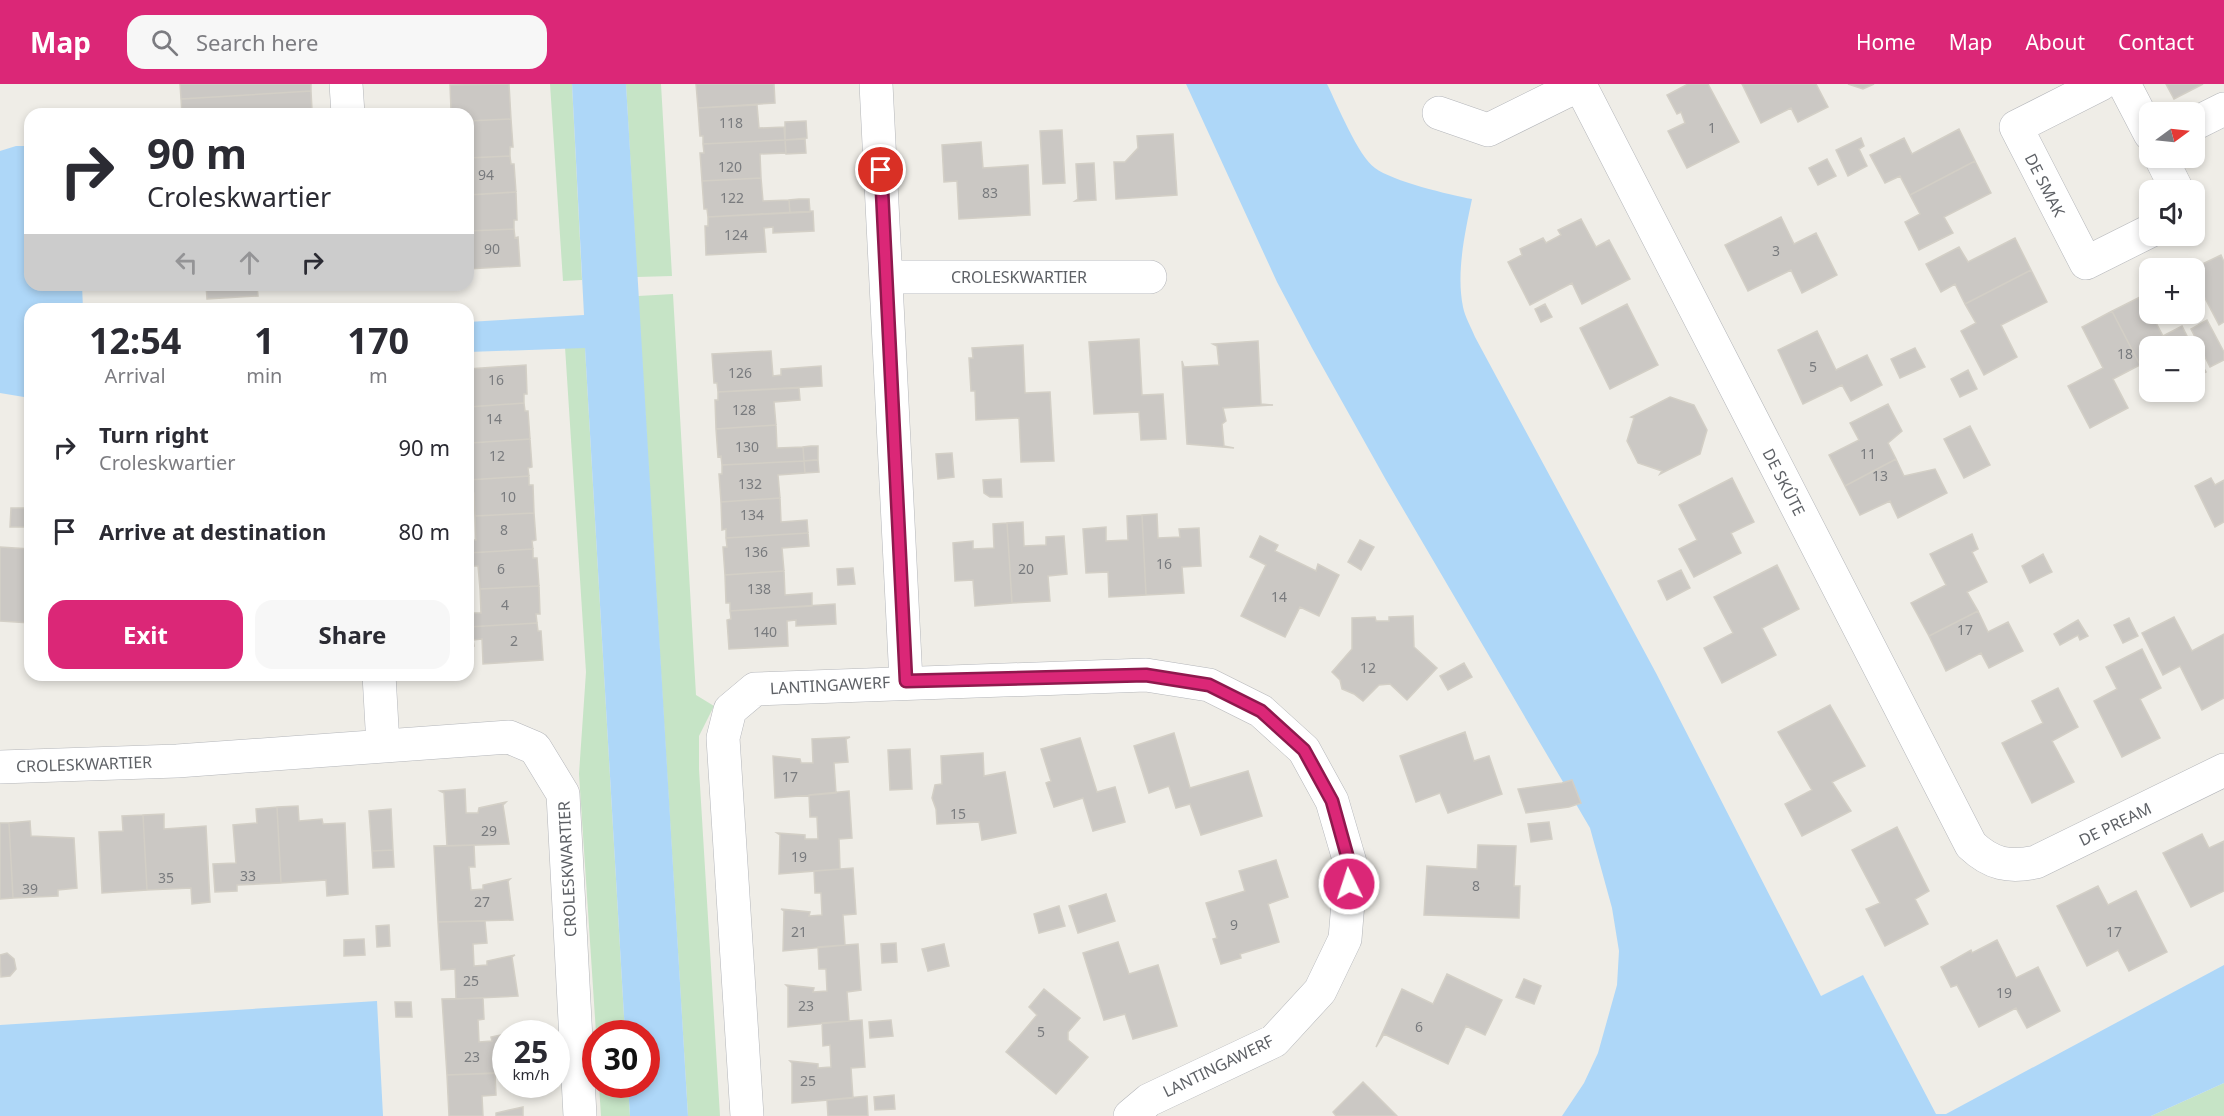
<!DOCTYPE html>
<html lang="en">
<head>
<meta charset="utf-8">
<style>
	:root { --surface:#fff; --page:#f7f7f7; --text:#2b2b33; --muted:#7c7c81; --accent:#db2777 }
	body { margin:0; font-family:"Noto Sans",sans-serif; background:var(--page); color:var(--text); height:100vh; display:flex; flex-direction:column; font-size:22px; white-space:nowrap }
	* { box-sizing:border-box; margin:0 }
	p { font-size:20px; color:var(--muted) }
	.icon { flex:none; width:33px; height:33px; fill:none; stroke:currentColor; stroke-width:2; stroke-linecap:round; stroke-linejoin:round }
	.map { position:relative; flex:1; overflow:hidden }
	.panel { position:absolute; left:24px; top:219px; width:450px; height:378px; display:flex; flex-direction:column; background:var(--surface); border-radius:18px; box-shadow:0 3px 9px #0003 }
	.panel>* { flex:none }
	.guide { position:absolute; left:24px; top:24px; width:450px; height:183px; border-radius:18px; box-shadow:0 3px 9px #0003; background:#fff; color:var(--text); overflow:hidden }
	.needle { width:39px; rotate:75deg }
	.tools { position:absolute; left:2139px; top:18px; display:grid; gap:12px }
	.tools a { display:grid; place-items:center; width:66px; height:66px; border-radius:12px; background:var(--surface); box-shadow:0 3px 9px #0003; font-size:30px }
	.speed { position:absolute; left:492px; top:936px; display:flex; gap:12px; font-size:30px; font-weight:700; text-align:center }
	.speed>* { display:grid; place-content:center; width:78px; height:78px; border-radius:50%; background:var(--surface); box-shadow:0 3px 9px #0003; line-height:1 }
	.speed small { font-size:15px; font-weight:400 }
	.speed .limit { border:9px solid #d22; background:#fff; color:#111 }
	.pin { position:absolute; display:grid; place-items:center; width:51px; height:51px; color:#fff; margin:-26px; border:3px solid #fff; border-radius:50%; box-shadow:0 2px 6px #0007 }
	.me { position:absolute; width:66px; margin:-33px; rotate:356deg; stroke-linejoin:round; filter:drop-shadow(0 0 4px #0008) }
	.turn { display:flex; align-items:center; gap:21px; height:126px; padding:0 24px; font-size:27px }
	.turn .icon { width:78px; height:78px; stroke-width:2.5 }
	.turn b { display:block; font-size:42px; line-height:51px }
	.lanes { display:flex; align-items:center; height:57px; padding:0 24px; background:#0003; justify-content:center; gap:30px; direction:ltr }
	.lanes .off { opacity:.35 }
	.eta { display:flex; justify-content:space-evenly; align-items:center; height:102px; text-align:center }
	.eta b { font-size:36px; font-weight:700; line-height:42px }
	.primary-button { display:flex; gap:12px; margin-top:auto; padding:12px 24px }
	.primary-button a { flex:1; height:69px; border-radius:18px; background:var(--accent); color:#fff; font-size:24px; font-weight:700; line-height:69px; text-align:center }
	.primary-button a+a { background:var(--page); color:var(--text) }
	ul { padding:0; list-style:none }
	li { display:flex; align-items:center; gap:18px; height:84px; padding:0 24px }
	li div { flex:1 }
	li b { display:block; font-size:22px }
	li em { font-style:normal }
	header { display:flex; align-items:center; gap:36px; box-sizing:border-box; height:84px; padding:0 30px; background:var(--accent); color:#fff }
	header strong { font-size:28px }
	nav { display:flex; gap:33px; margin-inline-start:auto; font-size:21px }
	.search { width:420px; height:54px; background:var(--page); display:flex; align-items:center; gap:15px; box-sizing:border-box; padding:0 21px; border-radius:18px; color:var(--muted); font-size:22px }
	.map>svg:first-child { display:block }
	.green { fill:#c6e4c6 }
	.water { fill:#aed7f8 }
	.building { fill:#cbc8c4; stroke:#d3cfc6; stroke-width:1.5 }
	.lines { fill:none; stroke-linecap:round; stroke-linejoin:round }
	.minor-casing { stroke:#b4b6ba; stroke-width:34 }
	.minor { stroke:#fff; stroke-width:33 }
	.route-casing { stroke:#8e194d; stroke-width:15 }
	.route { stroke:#db2777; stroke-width:10 }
	.labels { text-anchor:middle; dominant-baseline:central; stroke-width:6; stroke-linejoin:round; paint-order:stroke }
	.number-label { font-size:14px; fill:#797b7e }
	.street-label { font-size:16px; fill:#5e6166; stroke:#fff }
</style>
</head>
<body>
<header>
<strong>Map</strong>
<div class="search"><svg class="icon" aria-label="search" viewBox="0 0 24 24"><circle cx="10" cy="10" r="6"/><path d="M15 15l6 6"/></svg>Search here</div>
<nav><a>Home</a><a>Map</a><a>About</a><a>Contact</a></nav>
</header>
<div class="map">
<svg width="2224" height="1032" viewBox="0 0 2224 1032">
	<rect width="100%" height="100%" fill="#efede7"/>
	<!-- green -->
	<path class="green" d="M550 0H572L582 196 563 197Z
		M626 0H661L672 192 637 193Z
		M673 210 696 611 714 622 699 652V685L720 1032H688L638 212Z
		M565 263 585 264 625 949H596L579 690 586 588Z
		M2224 999V1032H2151Z
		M599 1001H628L630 1032H601Z"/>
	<!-- water -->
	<path class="water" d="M572 0H626L688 1032H630L628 1001 646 1000V950L625 949 585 264 468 268V238L584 231Z
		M1186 0H1327C1337 20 1358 72 1375 84 1392 97 1450 111 1472 115 1465 148 1456 189 1463 223 1465 233 1471 243 1475 253L1656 589 1821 912 1863 891 1936 1030H1946L2224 881V999L2151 1032H1562L1584 999 1598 969 1617 901 1619 867 1612 824 1590 744 1386 396 1312 264 1277 198Z
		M16 62H30V201H82L83 225H30V314L0 309V67Z
		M377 917 383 1032H0V941Z"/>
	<!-- building -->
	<path class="building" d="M180 0H311V7L181 15Z
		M509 0 511 35 468 37V30H422V27L451 26 450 1Z
		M696 0H774L775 19 698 24Z
		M1688 0H1708L1739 58 1687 84 1668 47 1685 39 1681 28 1677 30 1667 11Z
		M1742 0H1816L1828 23 1798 38 1791 24 1761 39Z
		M1848 0H1874L1863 5Z
		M2166 0H2203L2174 15Z
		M311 7 312 26 274 30H182L181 15Z
		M757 21 759 44 784 43 785 56 703 60V52H700L698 24Z
		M511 35 513 63H510V72L468 74V37Z
		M806 37 807 54 785 56V38Z
		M1959 45 1975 77 1910 111 1900 92 1885 99 1870 71 1904 54 1912 70Z
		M1062 46 1065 99 1043 100 1040 47Z
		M1173 50 1177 111 1116 115 1114 78H1125L1138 64 1137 52Z
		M1861 54 1864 62 1859 65 1867 82 1848 92 1836 66Z
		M805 55 806 69 786 70 785 56Z
		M785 56 786 69 760 70 761 94 702 97 700 69H704L703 60Z
		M981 58 983 84 1028 81 1030 131 959 135 957 97 944 98 942 61Z
		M510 72 511 80H514L516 108 468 111V74Z
		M1827 75 1836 92 1818 101 1809 84Z
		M1975 77 1991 109 1944 133 1953 149 1919 166 1905 138 1920 130 1910 111Z
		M1094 79 1096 116 1075 117 1078 115 1076 80Z
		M761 94 763 117 789 116 790 129 708 133 707 125H704L702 97Z
		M516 108 517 136H514V145L468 147V111Z
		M799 115H809L810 128 790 129 789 116Z
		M813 127 814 147 773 149V143L764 144 766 168 706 171 705 142H708V133Z
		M1781 133 1794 160 1816 149 1837 191 1802 209 1791 186 1748 207 1725 161Z
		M1581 135 1596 163 1609 156 1630 195 1582 220 1572 199 1530 221 1508 178 1522 171 1520 165 1543 154 1546 159 1561 151 1558 146Z
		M514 145 515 154 518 153 520 182 468 185V147Z
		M2015 154 2031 186 1965 220 1955 200 1941 208 1926 180 1959 163 1968 178Z
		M2221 171 2224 178V238L2219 241 2194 193V184Z
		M2031 186 2047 218 2001 241 2017 273 1984 291 1961 247 1976 239 1965 220Z
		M206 201H257L258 212 207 215Z
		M2142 212 2163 252 2182 242 2192 262H2150V277L2140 281 2112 227Z
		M1545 220 1552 233 1541 238 1535 225Z
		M1627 220 1658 281 1610 305 1580 244Z
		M2112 227 2140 281 2113 295 2128 324 2090 344 2068 302 2103 284 2082 243Z
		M2207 236 2224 268V276L2210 283 2191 245Z
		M1817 247 1836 286 1867 271 1882 301 1851 317 1842 301 1803 320 1778 266Z
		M1139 255 1142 311 1163 310 1166 355 1141 356 1139 328 1094 330 1089 258Z
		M1258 257 1261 320 1273 321 1223 324 1226 337 1222 340 1224 362 1234 364 1187 360 1182 277 1184 283 1219 281 1217 262 1213 260Z
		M1023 261 1025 309 1050 308 1054 377 1021 378 1019 334 976 336 975 307H971L969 274H973L972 264Z
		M1915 264 1925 283 1900 294 1891 275Z
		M771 267 773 292 781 291V285L821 282 822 302 718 308 717 299H714L712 270Z
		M2194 267 2206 288 2194 294Z
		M526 281 527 310H524V319L468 323V285Z
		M1968 286 1977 305 1960 313 1951 295Z
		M799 304 800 316 774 318 776 341 716 345 715 316H718V308Z
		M1670 313 1694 321 1707 346 1700 370 1660 390 1662 387 1638 379 1627 357 1634 334 1631 333Z
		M524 319 525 327H528L530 355 471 359 468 323Z
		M1888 320 1902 347 1888 359 1896 375 1845 402 1829 371 1859 356 1850 339Z
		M776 341 777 364 803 363 804 377 722 381 721 372 718 373 716 345Z
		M1970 342 1990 381 1964 394 1944 355Z
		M530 355 532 383 528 384 529 392 468 396V383L472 382 471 359Z
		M811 362H818V376L804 377 803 363Z
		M952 369 954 393 938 395 936 370Z
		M1896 375 1904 392 1935 385 1947 409 1898 434 1890 417 1860 431 1845 402Z
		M813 376H818L819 388 805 389 804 377Z
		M804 377 805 389 778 391 780 414 721 418 719 390H722V381Z
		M529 392V401H533L534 429 475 432 474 409H468V396Z
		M1732 394 1754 438 1731 449 1741 469 1694 493 1679 465 1697 456 1679 421Z
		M2211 394 2215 401 2224 396V438L2215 443 2195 402Z
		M1001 395 1002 413H990L984 409 983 396Z
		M780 414 781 438 807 436 808 449 726 454V445L722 446 721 418Z
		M11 424H26L25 443H10Z
		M534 429 536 456 532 457 533 465 468 469V456H476L475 432Z
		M1157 430 1158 454 1180 453 1179 445 1199 444 1201 482 1182 483 1184 509 1146 511 1142 431Z
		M1142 431 1146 511 1109 513 1108 488 1086 489 1083 445 1106 443V457L1128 456 1127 432Z
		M1023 438 1024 462 1046 461V453L1064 452 1067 490 1048 492 1050 517 1012 519 1007 439Z
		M1007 439 1012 519 975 522 973 496 955 497 953 459 973 457V465L994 464 993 440Z
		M808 449 809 462 782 464 784 487 725 491 723 463H727L726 454Z
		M1972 450 1978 465 1972 468 1987 498 1967 508 1978 527 1929 552 1911 519 1946 501 1930 470Z
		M1260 452 1278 461 1275 467 1316 487 1318 480 1339 491 1319 532 1300 523 1285 553 1241 532 1266 481 1250 473Z
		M1360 456 1374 463 1361 486 1348 478Z
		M0 463 30 465V539L0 537Z
		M533 465V474H537L539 502 480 505 478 482H468V469Z
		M2043 470 2052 488 2030 499 2022 482Z
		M1777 481 1799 525 1762 544 1776 571 1722 599 1704 564 1733 549 1714 513Z
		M853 484 855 500 838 501 837 485Z
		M1681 486 1690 504 1667 516 1658 497Z
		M784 487 785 511 812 509V522L730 527V519H726L725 491Z
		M539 502 540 530H536L537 539 468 543V529H481L480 505Z
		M835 520 836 540 796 542V536L787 537 788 562 729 565 727 536 731 535 730 527Z
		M1978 527 1988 548 2008 538 2023 567 1989 584 1981 569 1946 587 1929 552Z
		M1413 532 1414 563 1437 584 1407 616 1390 600 1379 601 1363 617 1354 610 1342 605 1340 596 1332 588 1352 565V534L1375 533 1376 537H1389V533Z
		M2174 533 2192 567 2224 550V614L2202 626 2180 582 2163 591 2142 549Z
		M2129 534 2138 552 2123 559 2114 541Z
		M2078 536 2088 552 2080 556 2078 551 2060 561 2054 550Z
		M537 539 538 547H541L543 576 483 580 482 555 473 556 474 562H468V543Z
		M2142 565 2161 604 2140 615 2160 654 2122 673 2094 617 2117 605 2106 583Z
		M1464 579 1472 593 1448 606 1440 592Z
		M2058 604 2078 643 2052 657 2074 698 2032 719 2002 659 2043 639 2032 617Z
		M1830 621 1865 682 1832 698 1851 727 1802 752 1785 720 1812 706 1778 648Z
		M1465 648 1474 677 1489 672 1502 710 1448 729 1440 709 1416 718 1400 672Z
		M1174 649 1190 704 1248 687 1262 732 1201 751 1190 720 1176 724 1169 702 1149 709 1134 662Z
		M850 653 846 655 848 678 834 679 836 709 775 714 773 672 800 675 801 679H813L812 655Z
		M1080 654 1097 708 1115 703 1125 738 1093 747 1083 714 1054 723 1046 699 1051 697 1041 665Z
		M910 665 912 705 890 706 888 666Z
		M983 669 984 692 1005 688 1016 749 982 756 979 738 937 740 936 725 932 714 935 701 942 700 941 672Z
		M1572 696 1581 719 1569 723 1526 729 1518 705 1562 699Z
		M465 705 466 729H478L479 724 506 718 503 721 509 760 447 762 444 709 440 707Z
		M849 707 852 754 839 755 840 785 779 790 780 751 777 749 805 751V755H818L817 733H810L809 711Z
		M298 722 299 737 322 735 323 740 345 739 348 810 327 812 326 796 281 799 277 723Z
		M277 723 281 799 237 801V807L215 808 213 780 236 779 233 741 257 739 256 725Z
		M391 725 393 766 372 767 369 727Z
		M164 730V745L206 742 210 818 192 820 191 804 147 806 143 731Z
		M143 731 147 806 102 809 99 748 123 747 122 732Z
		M30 737 31 752 74 754 77 804 58 806V812L13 814 9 739Z
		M1549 738 1552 755 1531 758 1528 740Z
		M0 739H9L13 814 0 815Z
		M1897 743 1929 807 1915 815 1928 840 1885 862 1866 825 1880 819 1852 766Z
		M2202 750 2209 764 2224 757V807L2191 823 2163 769Z
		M474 761 475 783H469L471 806 483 805V801L510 795 508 797 513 836 438 838 434 762Z
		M1478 761 1516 762 1514 802H1520L1519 834 1424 831 1427 782 1477 785Z
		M393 766 394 783 373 784 372 767Z
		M1276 776 1288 813 1268 820 1279 858 1240 870 1241 874 1221 880 1213 855 1217 854 1206 819 1245 807 1239 787Z
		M853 784 856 830 843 831 845 861 783 867 784 827 781 825 810 828 809 832 822 831 821 809H815L814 787Z
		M2098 802 2108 821 2136 807 2167 868 2129 887 2118 866 2087 882 2057 822Z
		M1106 810 1115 837 1078 849 1069 822Z
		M1059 822 1065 842 1039 849 1034 830Z
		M485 837 487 859 473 860 474 882 487 881V877L515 871 512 873 518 912 456 915 455 885 441 886 438 838Z
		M389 841 390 862 377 863 376 842Z
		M364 855 365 871 344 872V856Z
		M1997 856 2016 894 2038 883 2060 927 2027 944 2016 924 1979 943 1957 901 1951 903 1941 883 1971 866 1972 869Z
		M1118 858 1129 890 1158 881 1177 942 1133 955 1125 930 1104 936 1083 869Z
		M896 859 897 878 882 879 881 860Z
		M858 860 861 906 847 908 849 937 788 943V903L786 901 814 904 813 908 827 907 826 885H819L818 863Z
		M944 860 949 882 928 887 922 865Z
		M7 869 14 875 16 885 10 892 1 893 0 871Z
		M1447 890 1502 916 1485 951 1466 942 1448 980 1384 950 1376 963 1402 905 1433 920Z
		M1524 895 1541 902 1534 920 1516 913Z
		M1044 905 1080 934 1068 948V956L1088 973 1056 1010 1006 968 1037 931 1029 923Z
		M483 914 484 935 478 936 479 958 492 957 491 953 506 950V989L447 991 442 915Z
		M395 918H411L412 933H396Z
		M862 936 865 983 851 984 853 1014 792 1019V979L790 977 818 980V984L831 983 830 961 823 962 822 939Z
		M891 936 893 952 870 954 869 938Z
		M495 989 496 1011 482 1012 483 1032H449L447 991Z
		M1363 998 1397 1032H1336L1333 1028Z
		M894 1011 895 1025 875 1026 874 1013Z
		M867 1012 868 1032H828L827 1016Z
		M523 1023V1032H496V1029Z"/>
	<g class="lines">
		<!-- minor casing -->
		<g class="minor-casing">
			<path id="minor" d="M346 0 348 30
				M876 0 906 597
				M2101 0 2016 43 2086 179 2150 147
				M2124 0 2150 50
				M1580 1 1971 761C1991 780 2009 784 2036 778L2224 686
				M1439 29 1488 46 1581 0
				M2194 40 2224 25
				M2161 74 2177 106
				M887 193H1150
				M379 591 383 661
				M0 683 177 677 509 653 535 664 563 710 580 1032
				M747 1032 723 654 730 626 755 605 1146 591 1209 601 1261 627 1304 666 1332 717 1351 782 1345 855 1320 907 1274 957 1149 1016 1130 1032"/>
		</g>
		<!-- minor -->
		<use href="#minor" class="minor"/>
	</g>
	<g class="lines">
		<!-- route casing -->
		<g class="route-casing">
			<path id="route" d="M881 86 906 597 1146 591 1209 601 1261 627 1304 666 1332 717 1350 782 1349 800"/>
		</g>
		<!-- route -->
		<use href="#route" class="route"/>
	</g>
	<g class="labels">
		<!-- number labels -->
		<g class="number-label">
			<text x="731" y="38">118</text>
			<text x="1712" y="43">1</text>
			<text x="730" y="82">120</text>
			<text x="486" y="90">94</text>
			<text x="990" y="108">83</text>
			<text x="732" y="113">122</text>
			<text x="736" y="150">124</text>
			<text x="492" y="164">90</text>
			<text x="1776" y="166">3</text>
			<text x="2125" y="269">18</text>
			<text x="1813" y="282">5</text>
			<text x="740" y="288">126</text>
			<text x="496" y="295">16</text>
			<text x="744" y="325">128</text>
			<text x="494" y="334">14</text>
			<text x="747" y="362">130</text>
			<text x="1868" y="369">11</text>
			<text x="497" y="371">12</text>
			<text x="1880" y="391">13</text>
			<text x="750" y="399">132</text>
			<text x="508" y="412">10</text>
			<text x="752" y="430">134</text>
			<text x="504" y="445">8</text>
			<text x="756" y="467">136</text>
			<text x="1164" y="479">16</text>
			<text x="501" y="484">6</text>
			<text x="1026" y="484">20</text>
			<text x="759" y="504">138</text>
			<text x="1279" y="512">14</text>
			<text x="505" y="520">4</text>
			<text x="1965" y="545">17</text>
			<text x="765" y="547">140</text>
			<text x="514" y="556">2</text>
			<text x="1368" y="583">12</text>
			<text x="790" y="692">17</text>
			<text x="958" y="729">15</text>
			<text x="489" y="746">29</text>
			<text x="799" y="772">19</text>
			<text x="248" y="791">33</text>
			<text x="166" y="793">35</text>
			<text x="1476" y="801">8</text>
			<text x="30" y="804">39</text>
			<text x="482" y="817">27</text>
			<text x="1234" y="840">9</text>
			<text x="799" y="847">21</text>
			<text x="2114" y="847">17</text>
			<text x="471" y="896">25</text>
			<text x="2004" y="908">19</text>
			<text x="806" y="921">23</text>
			<text x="1419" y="942">6</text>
			<text x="1041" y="947">5</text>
			<text x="472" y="972">23</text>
			<text x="808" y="996">25</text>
		</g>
		<!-- street labels -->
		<g class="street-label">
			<text transform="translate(2045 101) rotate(63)">DE SMAK</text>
			<text x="1019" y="193">CROLESKWARTIER</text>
			<text transform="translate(1784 398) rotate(63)">DE SKÛTE</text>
			<text transform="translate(830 601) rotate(-3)">LANTINGAWERF</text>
			<text transform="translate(84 680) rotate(-2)">CROLESKWARTIER</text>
			<text transform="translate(2115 740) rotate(-26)">DE PREAM</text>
			<text transform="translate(567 785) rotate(-93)">CROLESKWARTIER</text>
			<text transform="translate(1218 982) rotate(-26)">LANTINGAWERF</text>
		</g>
	</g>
</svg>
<div class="tools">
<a><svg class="needle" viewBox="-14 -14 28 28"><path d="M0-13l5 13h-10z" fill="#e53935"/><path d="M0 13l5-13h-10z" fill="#7c7c81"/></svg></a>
<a><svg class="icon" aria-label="sound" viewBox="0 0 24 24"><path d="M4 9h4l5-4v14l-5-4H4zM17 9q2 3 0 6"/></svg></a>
<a>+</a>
<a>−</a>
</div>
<div class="speed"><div>25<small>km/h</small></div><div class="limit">30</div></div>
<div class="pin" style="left:881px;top:86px;background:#d93025"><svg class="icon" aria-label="arrive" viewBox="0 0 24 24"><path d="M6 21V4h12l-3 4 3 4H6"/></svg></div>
<svg class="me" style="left:1349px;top:800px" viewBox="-20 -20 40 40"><circle r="17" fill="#db2777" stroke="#fff" stroke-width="3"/><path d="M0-11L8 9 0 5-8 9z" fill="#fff"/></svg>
<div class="guide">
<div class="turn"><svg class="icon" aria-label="right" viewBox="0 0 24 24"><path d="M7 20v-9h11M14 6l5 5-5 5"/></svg><div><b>90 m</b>Croleskwartier</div></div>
<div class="lanes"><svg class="icon off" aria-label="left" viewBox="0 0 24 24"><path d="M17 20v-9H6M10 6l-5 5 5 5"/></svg><svg class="icon off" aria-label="ahead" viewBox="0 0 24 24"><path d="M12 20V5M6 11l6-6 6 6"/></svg><svg class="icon" aria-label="right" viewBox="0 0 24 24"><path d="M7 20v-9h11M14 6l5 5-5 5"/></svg></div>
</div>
<section class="panel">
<div class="eta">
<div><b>12:54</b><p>Arrival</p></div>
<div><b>1</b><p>min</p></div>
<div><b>170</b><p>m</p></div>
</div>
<ul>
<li><svg class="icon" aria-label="right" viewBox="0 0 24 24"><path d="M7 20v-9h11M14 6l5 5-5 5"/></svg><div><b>Turn right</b><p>Croleskwartier</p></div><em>90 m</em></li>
<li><svg class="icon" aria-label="arrive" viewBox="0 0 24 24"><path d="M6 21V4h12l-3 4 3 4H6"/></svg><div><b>Arrive at destination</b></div><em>80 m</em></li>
</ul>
<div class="primary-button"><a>Exit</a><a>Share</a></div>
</section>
</div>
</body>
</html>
